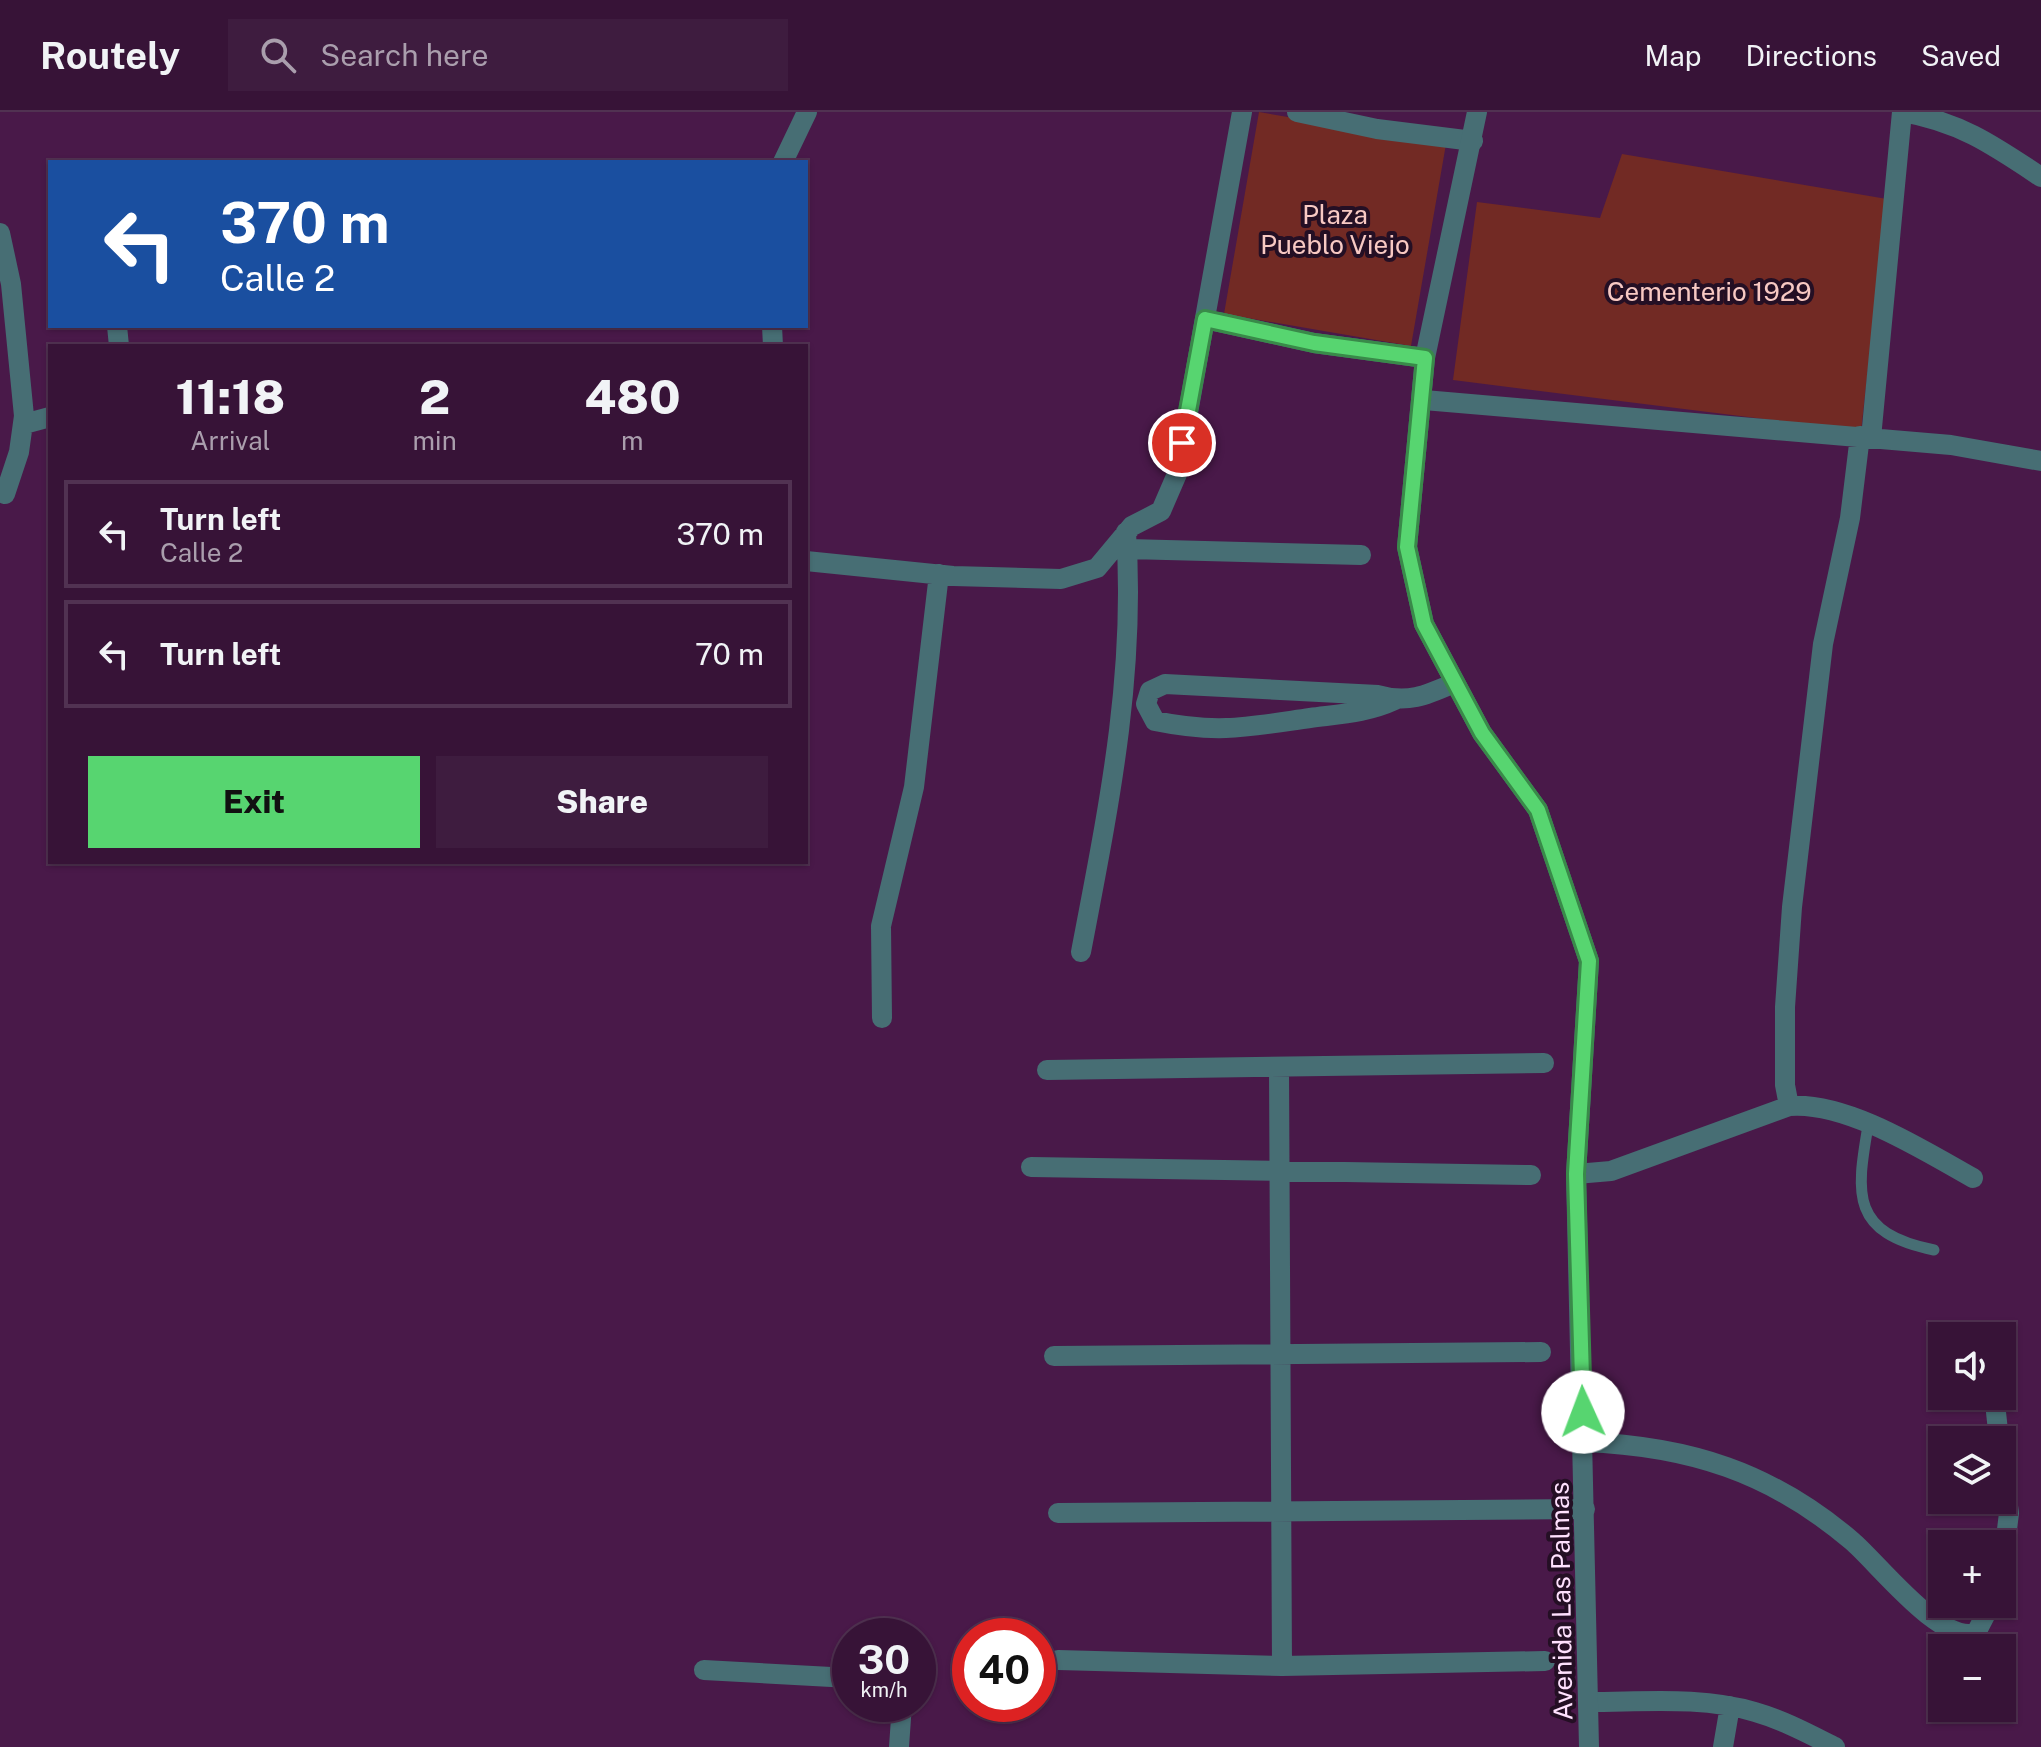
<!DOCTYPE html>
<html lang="en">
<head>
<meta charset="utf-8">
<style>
	:root { --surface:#371337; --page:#3e1c3f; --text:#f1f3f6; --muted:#aa9ead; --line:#513252; --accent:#57d570 }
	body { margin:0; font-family:"Public Sans",sans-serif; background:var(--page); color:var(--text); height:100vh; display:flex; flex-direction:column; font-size:30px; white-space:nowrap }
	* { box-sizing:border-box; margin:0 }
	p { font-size:26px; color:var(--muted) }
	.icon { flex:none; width:44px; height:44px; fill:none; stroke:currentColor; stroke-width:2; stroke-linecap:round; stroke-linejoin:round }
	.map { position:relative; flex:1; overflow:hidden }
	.sheet { position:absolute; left:48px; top:232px; width:760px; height:520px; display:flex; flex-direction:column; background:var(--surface); border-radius:0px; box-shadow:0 2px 6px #0004,0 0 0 2px var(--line) }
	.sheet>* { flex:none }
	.guide { position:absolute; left:48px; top:48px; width:760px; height:168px; border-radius:0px; box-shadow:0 2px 6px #0004,0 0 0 2px var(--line); background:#1a4fa0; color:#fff; overflow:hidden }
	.tools { position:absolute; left:1928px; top:1210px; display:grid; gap:16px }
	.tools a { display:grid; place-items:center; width:88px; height:88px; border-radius:0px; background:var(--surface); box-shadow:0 2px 6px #0004,0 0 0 2px var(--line); font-size:40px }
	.speed { position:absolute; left:832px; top:1506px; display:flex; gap:16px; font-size:40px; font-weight:700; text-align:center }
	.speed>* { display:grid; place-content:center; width:104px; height:104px; border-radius:50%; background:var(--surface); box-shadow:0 2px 6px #0004,0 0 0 2px var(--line); line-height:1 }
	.speed small { font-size:20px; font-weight:400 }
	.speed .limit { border:12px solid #d22; background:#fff; color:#111 }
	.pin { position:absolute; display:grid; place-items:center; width:68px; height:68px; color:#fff; margin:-34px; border:4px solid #fff; border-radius:50%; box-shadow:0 2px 8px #0007 }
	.me { position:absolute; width:88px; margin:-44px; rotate:358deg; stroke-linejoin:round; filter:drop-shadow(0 0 6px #0008) }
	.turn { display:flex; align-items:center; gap:28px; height:168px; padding:0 40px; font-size:36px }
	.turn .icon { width:104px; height:104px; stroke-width:2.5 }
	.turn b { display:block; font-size:56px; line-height:68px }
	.eta { display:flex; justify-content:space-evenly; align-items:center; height:136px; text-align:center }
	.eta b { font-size:48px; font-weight:800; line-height:56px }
	.button { display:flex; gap:16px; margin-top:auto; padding:16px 40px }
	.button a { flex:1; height:92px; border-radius:0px; background:var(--accent); color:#111; font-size:32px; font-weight:800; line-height:92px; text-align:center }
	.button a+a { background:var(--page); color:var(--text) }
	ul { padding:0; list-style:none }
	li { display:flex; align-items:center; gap:24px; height:108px; margin:0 16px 12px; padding:0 24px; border:4px solid var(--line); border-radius:0px }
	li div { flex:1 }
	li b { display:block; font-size:30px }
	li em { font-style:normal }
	header { display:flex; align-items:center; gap:48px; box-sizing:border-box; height:112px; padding:0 40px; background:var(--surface); border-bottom:2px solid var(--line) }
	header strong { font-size:38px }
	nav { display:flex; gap:44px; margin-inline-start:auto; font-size:28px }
	.search { width:560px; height:72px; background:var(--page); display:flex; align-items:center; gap:20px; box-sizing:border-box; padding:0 28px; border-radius:0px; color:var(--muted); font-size:30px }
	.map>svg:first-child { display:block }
	.green { fill:#722a24 }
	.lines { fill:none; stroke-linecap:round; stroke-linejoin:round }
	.service { stroke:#476e74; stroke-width:11 }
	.minor { stroke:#476e74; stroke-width:20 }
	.tertiary { stroke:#476e74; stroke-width:20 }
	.route-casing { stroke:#398a49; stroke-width:20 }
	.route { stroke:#57d570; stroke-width:14 }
	.labels { text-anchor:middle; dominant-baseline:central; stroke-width:8; stroke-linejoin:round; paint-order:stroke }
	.park-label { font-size:26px; fill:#f8c9c3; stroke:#240f24 }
	.street-label { font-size:26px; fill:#ffe1fe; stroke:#240f24 }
</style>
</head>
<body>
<header>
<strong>Routely</strong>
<div class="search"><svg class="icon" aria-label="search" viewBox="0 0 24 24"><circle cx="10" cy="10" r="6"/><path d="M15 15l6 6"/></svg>Search here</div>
<nav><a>Map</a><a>Directions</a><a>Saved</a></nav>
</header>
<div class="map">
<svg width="2041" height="1635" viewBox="0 0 2041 1635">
	<rect width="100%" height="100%" fill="#491949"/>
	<!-- green -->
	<path class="green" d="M1259 0 1446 32 1411 234 1224 202Z
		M1622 42 1887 87 1861 319 1453 268 1477 90 1600 106Z"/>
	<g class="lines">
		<!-- service -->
		<path class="service" d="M1868 1014C1856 1083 1851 1121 1934 1138"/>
		<!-- minor -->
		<path class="minor" d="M1297 0 1377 17 1473 29
			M783 50 807 0
			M0 121 11 172 24 304 19 340 5 382
			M1205 207 1314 231 1425 246
			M117 214 119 234
			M772 214 773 234
			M1424 288 1951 333 2041 349
			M24 312 50 305
			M1871 326 1902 0C1960 10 1993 33 2041 65
			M1128 437 1361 443
			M806 449 953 464 1061 467 1097 456 1132 414 1161 399 1177 362 1242 0
			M1395 588C1367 601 1340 602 1310 606 1248 615 1218 622 1155 609L1146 592 1150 579 1165 572 1378 583C1408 592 1427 583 1454 571
			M1081 840C1108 698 1136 565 1126 420
			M882 906 881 814 914 675 939 462
			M1279 955 1282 1554
			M1047 958 1544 951
			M1789 994 1785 973V895L1792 795 1823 532 1850 406 1860 324
			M1031 1055 1531 1063
			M1576 1062 1611 1059 1789 994C1846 989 1923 1038 1973 1066
			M1054 1244 1541 1240
			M1995 1291 1999 1328
			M1584 1330C1689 1334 1771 1360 1852 1429 1878 1451 1940 1532 1976 1521L1991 1492
			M2002 1352 2009 1401 2002 1459
			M1058 1401 1585 1397
			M1058 1548 1282 1554 1545 1549
			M704 1558 850 1566
			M1589 1590C1644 1590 1702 1584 1755 1600 1783 1608 1809 1622 1835 1635
			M899 1635 902 1592
			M1723 1635 1730 1594"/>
		<!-- tertiary -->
		<path class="tertiary" d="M1477 0 1425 246 1407 435 1424 512 1482 621 1538 698 1589 849 1576 1062 1589 1635"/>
	</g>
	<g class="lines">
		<!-- route casing -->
		<g class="route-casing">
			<path id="route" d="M1182 331 1205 207 1314 231 1425 246 1407 435 1424 512 1482 621 1538 698 1589 849 1576 1062 1583 1300"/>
		</g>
		<!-- route -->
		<use href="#route" class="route"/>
	</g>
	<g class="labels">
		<!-- park labels -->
		<g class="park-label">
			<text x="1335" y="102">Plaza<tspan x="1335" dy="30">Pueblo Viejo</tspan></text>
			<text x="1709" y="179">Cementerio 1929</text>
		</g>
		<!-- street labels -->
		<g class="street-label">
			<text transform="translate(1561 1489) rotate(-91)">Avenida Las Palmas</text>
		</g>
	</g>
</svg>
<div class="tools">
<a><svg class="icon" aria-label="sound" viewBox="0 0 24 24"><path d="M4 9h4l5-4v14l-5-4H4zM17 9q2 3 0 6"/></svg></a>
<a><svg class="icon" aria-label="layers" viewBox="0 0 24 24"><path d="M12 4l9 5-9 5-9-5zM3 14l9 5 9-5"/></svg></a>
<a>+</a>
<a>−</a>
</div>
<div class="speed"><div>30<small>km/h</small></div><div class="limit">40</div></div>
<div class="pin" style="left:1182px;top:331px;background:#d93025"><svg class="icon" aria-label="arrive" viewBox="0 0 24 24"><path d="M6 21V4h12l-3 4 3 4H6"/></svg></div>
<svg class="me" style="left:1583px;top:1300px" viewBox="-20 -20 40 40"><circle r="19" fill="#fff"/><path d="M0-13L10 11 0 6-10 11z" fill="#57d570"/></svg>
<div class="guide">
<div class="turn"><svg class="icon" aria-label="left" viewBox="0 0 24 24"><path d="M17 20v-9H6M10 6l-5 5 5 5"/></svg><div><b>370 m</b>Calle 2</div></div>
</div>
<section class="sheet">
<div class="eta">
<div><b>11:18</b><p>Arrival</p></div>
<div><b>2</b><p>min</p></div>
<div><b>480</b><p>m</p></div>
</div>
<ul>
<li><svg class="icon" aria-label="left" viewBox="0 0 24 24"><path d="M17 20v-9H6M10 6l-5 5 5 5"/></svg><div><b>Turn left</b><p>Calle 2</p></div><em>370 m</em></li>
<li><svg class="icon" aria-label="left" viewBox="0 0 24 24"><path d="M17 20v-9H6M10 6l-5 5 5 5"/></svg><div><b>Turn left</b></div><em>70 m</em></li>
</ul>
<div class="button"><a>Exit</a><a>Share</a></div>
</section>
</div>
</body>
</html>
